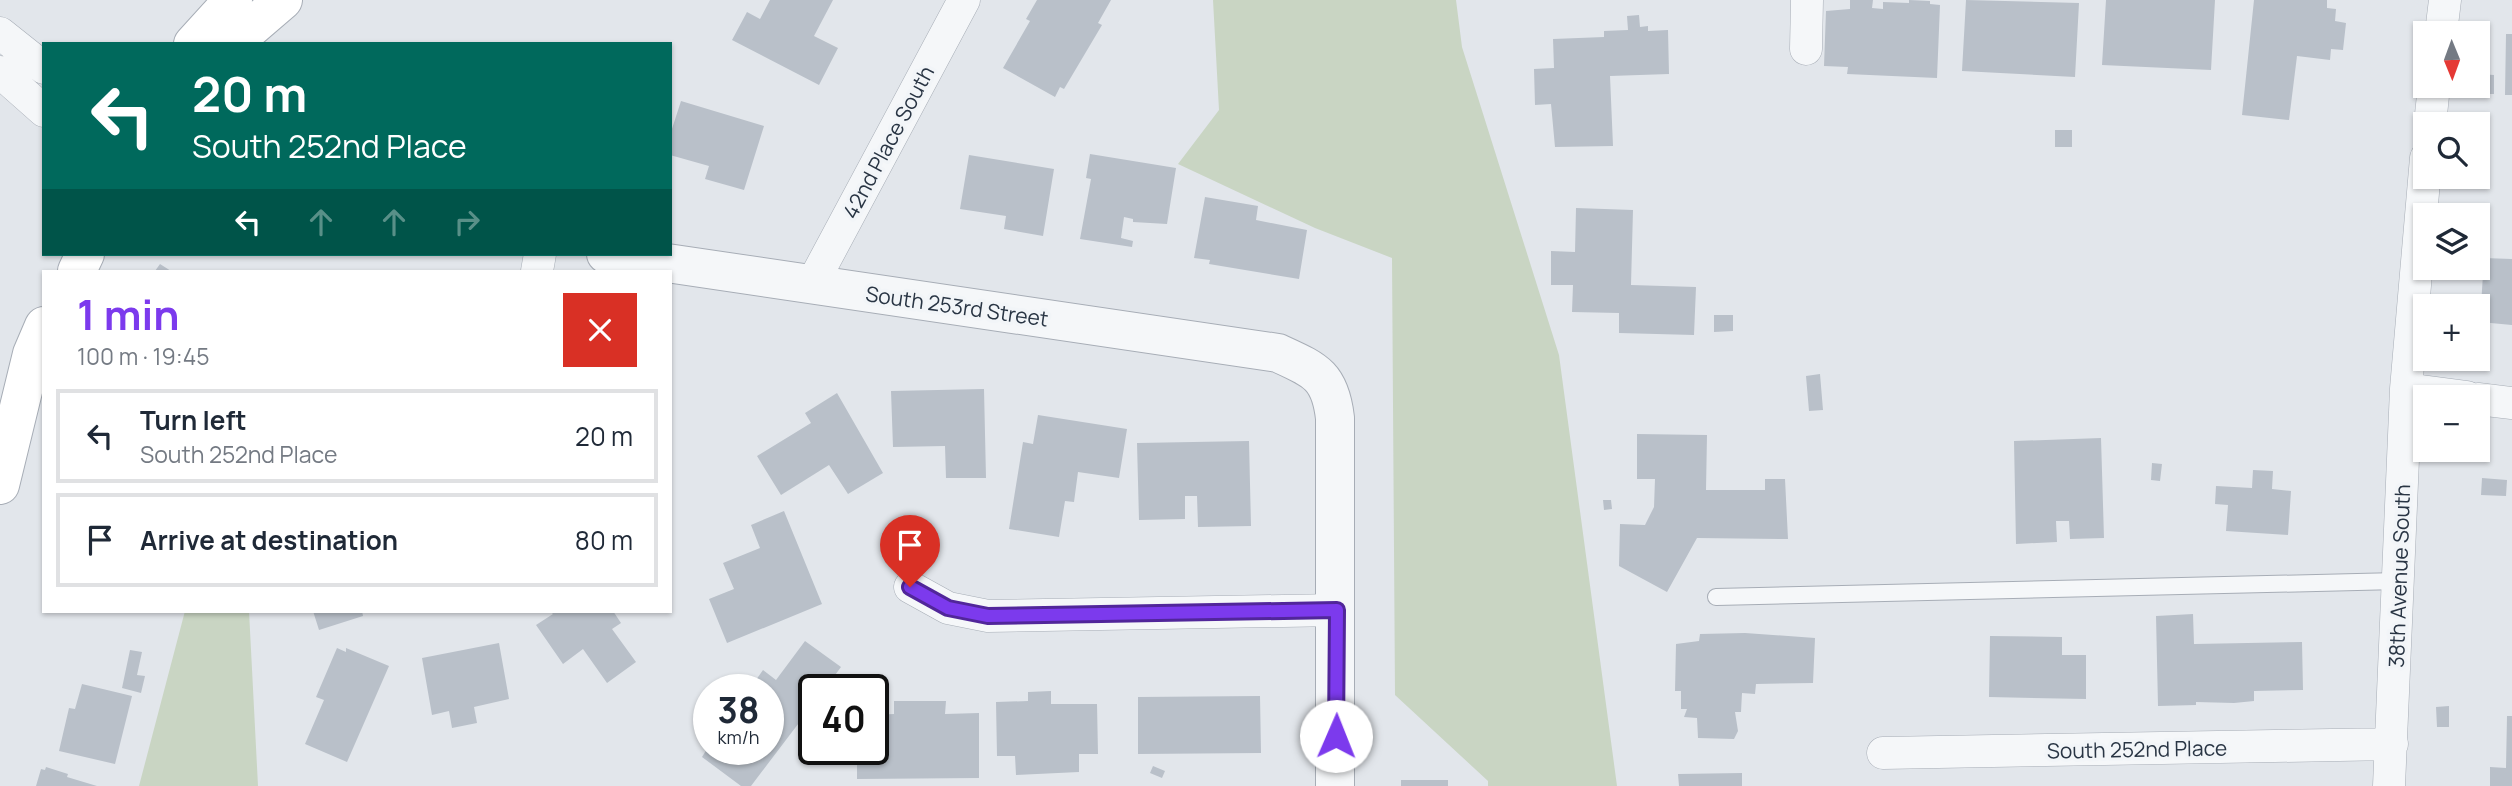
<!DOCTYPE html>
<html lang="en">
<head>
<meta charset="utf-8">
<style>
	:root { --surface:#fff; --page:#f6f6f7; --text:#1f2937; --muted:#747a83; --line:#e0e1e3; --accent:#7c3aed }
	body { margin:0; font-family:Manrope,sans-serif; background:var(--page); color:var(--text); height:100vh; display:flex; flex-direction:column; font-size:26px; white-space:nowrap }
	* { box-sizing:border-box; margin:0 }
	p { font-size:23px; color:var(--muted) }
	.icon { flex:none; width:38px; height:38px; fill:none; stroke:currentColor; stroke-width:2; stroke-linecap:round; stroke-linejoin:round }
	.map { position:relative; flex:1; overflow:hidden }
	.side { position:absolute; left:42px; top:270px; width:630px; height:343px; display:flex; flex-direction:column; background:var(--surface); border-radius:0px; box-shadow:0 2px 5px #0004 }
	.side>* { flex:none }
	.guide { position:absolute; left:42px; top:42px; width:630px; height:214px; border-radius:0px; box-shadow:0 2px 5px #0004; background:#00695c; color:#fff; overflow:hidden }
	.needle { width:46px; rotate:179deg }
	.fabs { position:absolute; left:2413px; top:21px; display:grid; gap:14px }
	.fabs a { display:grid; place-items:center; width:77px; height:77px; border-radius:0px; background:var(--surface); box-shadow:0 2px 5px #0004; font-size:35px }
	.speed { position:absolute; left:693px; top:674px; display:flex; gap:14px; font-size:35px; font-weight:700; text-align:center }
	.speed>* { display:grid; place-content:center; width:91px; height:91px; border-radius:50%; background:var(--surface); box-shadow:0 2px 5px #0004; line-height:1 }
	.speed small { font-size:18px; font-weight:400 }
	.speed .limit { border:4px solid #111; border-radius:10px; background:#fff; color:#111 }
	.pin { position:absolute; display:grid; place-items:center; width:60px; height:60px; color:#fff; margin:-72px -30px; border-radius:50% 50% 50% 0; rotate:-45deg; box-shadow:0 0 7px #0007 }
	.pin .icon { rotate:45deg }
	.me { position:absolute; width:77px; margin:-38px; rotate:1deg; stroke-linejoin:round; filter:drop-shadow(0 0 5px #0008) }
	.turn { display:flex; align-items:center; gap:24px; height:147px; padding:0 35px; font-size:32px }
	.turn .icon { width:91px; height:91px; stroke-width:2.5 }
	.turn b { display:block; font-size:49px; line-height:60px }
	.lanes { display:flex; align-items:center; height:66px; padding:0 35px; background:#0003; justify-content:center; gap:35px; direction:ltr }
	.lanes .off { opacity:.35 }
	.round { display:grid; place-items:center; flex:none; width:74px; height:74px; border-radius:0px; background:var(--page) }
	.overview { display:flex; align-items:center; justify-content:space-between; height:119px; padding:0 35px }
	h1 { font-size:42px; font-weight:700; line-height:52px; color:var(--accent) }
	ul { padding:0; list-style:none }
	li { display:flex; align-items:center; gap:21px; height:94px; margin:0 14px 10px; padding:0 21px; border:4px solid var(--line); border-radius:0px }
	li div { flex:1 }
	li b { display:block; font-size:26px }
	li em { font-style:normal }
	.map>svg:first-child { display:block }
	.green { fill:#c9d5c3 }
	.building { fill:#b9c0c9 }
	.lines { fill:none; stroke-linecap:round; stroke-linejoin:round }
	.service-casing { stroke:#a7adb6; stroke-width:18 }
	.minor-casing { stroke:#a7adb6; stroke-width:33 }
	.tertiary-casing { stroke:#a7adb6; stroke-width:40 }
	.secondary-casing { stroke:#a7adb6; stroke-width:40 }
	.service { stroke:#f5f7f9; stroke-width:16 }
	.minor { stroke:#f5f7f9; stroke-width:32 }
	.tertiary { stroke:#f5f7f9; stroke-width:38 }
	.secondary { stroke:#fff; stroke-width:38 }
	.route-casing { stroke:#51269a; stroke-width:18 }
	.route { stroke:#7c3aed; stroke-width:12 }
	.labels { text-anchor:middle; dominant-baseline:central; stroke-width:7; stroke-linejoin:round; paint-order:stroke }
	.street-label { font-size:21px; fill:#293544; stroke:#f2f5f8 }
</style>
</head>
<body>
<div class="map">
<svg width="2512" height="786" viewBox="0 0 2512 786">
	<rect width="100%" height="100%" fill="#e2e6eb"/>
	<!-- green -->
	<path class="green" d="M1213 0H1456L1462 47 1559 355 1617 786H1488V781L1395 695 1392 258 1315 228 1178 164 1219 110Z
		M185 611H249L258 786H139Z"/>
	<!-- building -->
	<path class="building" d="M770 0H833L814 36 838 48 819 85 732 40 747 12 760 19Z
		M1037 0H1111L1098 23 1102 25 1064 89 1060 87 1055 97 1003 68 1030 21 1026 19Z
		M1850 0H1873L1872 8 1883 9V2L1909 3V0L1930 1V4L1940 5 1937 78 1847 74 1848 67 1824 66 1826 11 1850 9Z
		M1966 0 2079 3 2075 77 1962 71Z
		M2106 0H2215L2211 70 2102 65Z
		M2254 0H2327V8L2336 9 2335 21 2346 23 2343 50 2331 49 2330 60 2297 56 2289 120 2242 115Z
		M1639 15 1640 27 1648 26V31L1668 30 1669 74 1610 76 1613 146 1555 147 1551 104 1535 105 1534 69 1554 68 1553 39 1604 37V31L1628 30 1627 16Z
		M2506 34H2512V95H2505Z
		M2480 74 2494 75V94H2480Z
		M681 101 764 126 744 190 705 179 709 166 670 155V135Z
		M2055 130H2072V147H2055Z
		M1090 154 1176 168 1167 224 1133 222V219L1124 217 1121 238 1133 241 1132 247 1080 239 1091 179 1086 178Z
		M969 155 1054 169 1043 236 1004 229 1006 216 960 209Z
		M1205 197 1258 206 1256 220 1307 230 1299 279 1209 264 1210 260 1194 258Z
		M1576 208 1633 210 1631 285 1696 287 1694 335 1619 333V313L1572 312 1573 285H1551V251L1575 252Z
		M2484 258 2512 259V325L2480 322Z
		M160 264 171 271H155Z
		M1714 315H1733V331L1714 332Z
		M1820 374 1823 410 1809 411 1806 376Z
		M984 389 986 478H946L945 446 893 447 891 391Z
		M837 393 883 473 848 494 829 465 781 495 757 456 811 423 805 413Z
		M1038 415 1127 429 1119 478 1078 472 1074 502 1065 501 1059 537 1009 529 1023 442 1033 444Z
		M1637 434 1707 435 1706 490H1765V479H1785L1788 539 1697 538 1667 592 1619 566 1620 524 1645 525 1654 507 1655 479H1637Z
		M2101 438 2104 538 2070 539 2069 521H2056L2057 542 2016 544 2014 441Z
		M1249 441 1251 526 1198 527 1197 496H1185V519L1139 520 1137 443Z
		M2152 463 2162 464 2160 481 2151 480Z
		M2253 470 2273 471 2272 489 2291 491 2288 535 2226 531 2228 505 2215 504 2216 486 2252 488Z
		M2482 478 2507 480 2506 496 2481 495Z
		M1603 500H1611L1612 509 1604 510Z
		M784 511 822 604 727 643 709 599 734 589 723 563 760 548 751 525Z
		M313 611H362L363 616 319 630Z
		M550 611H613L621 623 612 629 636 662 607 683 583 649 563 664 536 625 553 614Z
		M2193 614 2194 644 2302 642 2303 690 2254 691V701L2234 703 2196 702V705L2158 706 2156 616Z
		M1745 633 1815 638 1813 683 1756 684 1755 694 1742 693 1741 712H1735L1738 731 1734 739 1698 738 1697 718 1684 717 1687 709H1681V691H1675L1676 644 1699 641 1700 634Z
		M1990 636 2062 637V655H2086V699L1989 697Z
		M805 641 841 667 824 690H814V703L751 786H741L702 757 707 749H768V690H749L763 670 776 680Z
		M499 643 509 699 474 707 477 723 452 728 449 711 432 715 422 658Z
		M337 648 346 652V648L389 666 347 762 305 744 324 700 316 697Z
		M130 650 142 652 137 675 145 676 141 693 122 688Z
		M82 684 132 696 115 764 59 751 69 708 75 709Z
		M1051 691V704H1097L1098 754H1079V772L1016 775 1015 756H997L996 702 1028 701V692Z
		M1260 696 1261 753 1138 754V697Z
		M894 701H946L945 714 979 713V778L857 779V749H873V715L894 714Z
		M2449 706V727H2437L2436 707Z
		M2507 716H2512V786H2490V767L2506 768Z
		M1153 766 1165 771 1162 778 1150 773Z
		M46 767 68 774 67 777 97 786H36L41 769 45 770Z
		M1742 773V786H1679L1678 774Z
		M1401 780H1448V786H1401Z"/>
	<g class="lines">
		<!-- service casing -->
		<g class="service-casing">
			<path id="service" d="M1716 597 2398 581"/>
		</g>
		<!-- minor casing -->
		<g class="minor-casing">
			<path id="minor" d="M0 33 44 68
				M2441 33 2445 0
				M1806 49 1807 0
				M0 72 44 111
				M2430 124 2434 86
				M537 271 540 254
				M812 284 964 0
				M2406 389 2467 397
				M2478 399 2512 403
				M910 587 948 608 988 616 1337 610
				M1883 753 2392 744
				M2389 786 2406 389 2426 158"/>
		</g>
		<!-- tertiary casing -->
		<g class="tertiary-casing">
			<path id="tertiary" d="M606 254 1278 353C1315 370 1330 375 1335 418V786"/>
		</g>
		<!-- secondary casing -->
		<g class="secondary-casing">
			<path id="secondary" d="M193 44 233 0
				M232 44 283 0
				M77 271 85 254
				M0 485 32 354 44 326"/>
		</g>
		<!-- service -->
		<use href="#service" class="service"/>
		<!-- minor -->
		<use href="#minor" class="minor"/>
		<!-- tertiary -->
		<use href="#tertiary" class="tertiary"/>
		<!-- secondary -->
		<use href="#secondary" class="secondary"/>
	</g>
	<g class="lines">
		<!-- route casing -->
		<g class="route-casing">
			<path id="route" d="M910 587 948 608 988 616 1337 610 1336 736"/>
		</g>
		<!-- route -->
		<use href="#route" class="route"/>
	</g>
	<g class="labels">
		<!-- street labels -->
		<g class="street-label">
			<text transform="translate(888 142) rotate(-62)">42nd Place South</text>
			<text transform="translate(957 306) rotate(8)">South 253rd Street</text>
			<text transform="translate(2399 576) rotate(-88)">38th Avenue South</text>
			<text transform="translate(2137 749) rotate(-1)">South 252nd Place</text>
		</g>
	</g>
</svg>
<div class="fabs">
<a><svg class="needle" viewBox="-14 -14 28 28"><path d="M0-13l5 13h-10z" fill="#e53935"/><path d="M0 13l5-13h-10z" fill="#747a83"/></svg></a>
<a><svg class="icon" aria-label="search" viewBox="0 0 24 24"><circle cx="10" cy="10" r="6"/><path d="M15 15l6 6"/></svg></a>
<a><svg class="icon" aria-label="layers" viewBox="0 0 24 24"><path d="M12 4l9 5-9 5-9-5zM3 14l9 5 9-5"/></svg></a>
<a>+</a>
<a>−</a>
</div>
<div class="speed"><div>38<small>km/h</small></div><div class="limit">40</div></div>
<div class="pin" style="left:910px;top:587px;background:#d93025"><svg class="icon" aria-label="arrive" viewBox="0 0 24 24"><path d="M6 21V4h12l-3 4 3 4H6"/></svg></div>
<svg class="me" style="left:1336px;top:736px" viewBox="-20 -20 40 40"><circle r="19" fill="#fff"/><path d="M0-13L10 11 0 6-10 11z" fill="#7c3aed"/></svg>
<div class="guide">
<div class="turn"><svg class="icon" aria-label="left" viewBox="0 0 24 24"><path d="M17 20v-9H6M10 6l-5 5 5 5"/></svg><div><b>20 m</b>South 252nd Place</div></div>
<div class="lanes"><svg class="icon" aria-label="left" viewBox="0 0 24 24"><path d="M17 20v-9H6M10 6l-5 5 5 5"/></svg><svg class="icon off" aria-label="ahead" viewBox="0 0 24 24"><path d="M12 20V5M6 11l6-6 6 6"/></svg><svg class="icon off" aria-label="ahead" viewBox="0 0 24 24"><path d="M12 20V5M6 11l6-6 6 6"/></svg><svg class="icon off" aria-label="right" viewBox="0 0 24 24"><path d="M7 20v-9h11M14 6l5 5-5 5"/></svg></div>
</div>
<section class="side">
<div class="overview"><div><h1>1 min</h1><p>100 m · 19:45</p></div><a class="round" style="background:#d93025;color:#fff"><svg class="icon" aria-label="close" viewBox="0 0 24 24"><path d="M6 6l12 12M18 6L6 18"/></svg></a></div>
<ul>
<li><svg class="icon" aria-label="left" viewBox="0 0 24 24"><path d="M17 20v-9H6M10 6l-5 5 5 5"/></svg><div><b>Turn left</b><p>South 252nd Place</p></div><em>20 m</em></li>
<li><svg class="icon" aria-label="arrive" viewBox="0 0 24 24"><path d="M6 21V4h12l-3 4 3 4H6"/></svg><div><b>Arrive at destination</b></div><em>80 m</em></li>
</ul>
</section>
</div>
</body>
</html>
